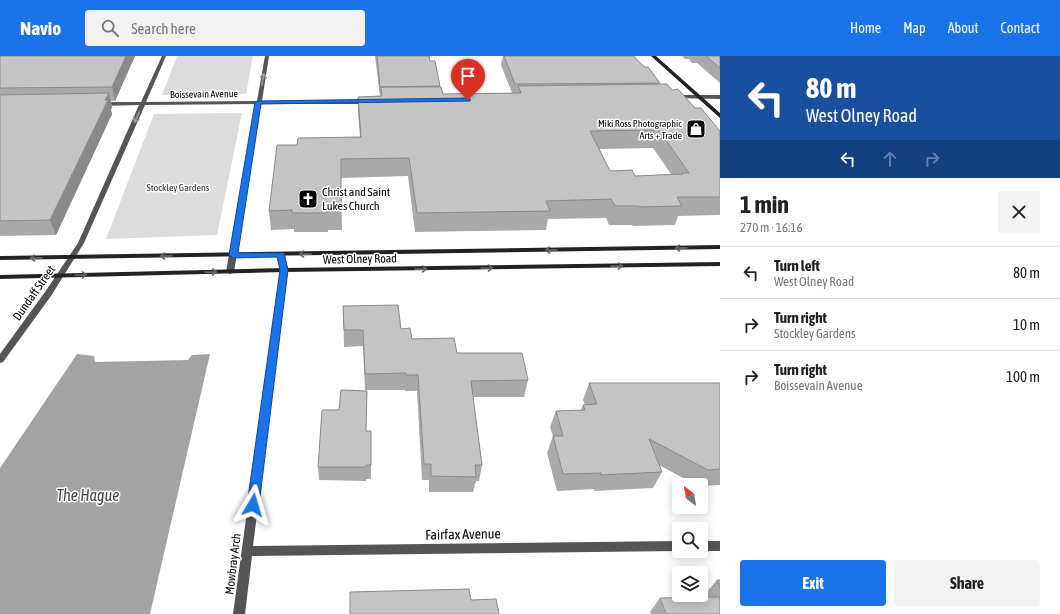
<!DOCTYPE html>
<html lang="en">
<head>
<meta charset="utf-8">
<style>
	:root { --surface:#fff; --page:#f2f2f2; --text:#222; --muted:#767676; --line:#e0e0e0; --accent:#1a73e8 }
	body { margin:0; font-family:"Asap Condensed",sans-serif; background:var(--page); color:var(--text); height:100vh; display:flex; flex-direction:column; font-size:15px; white-space:nowrap }
	* { box-sizing:border-box; margin:0 }
	p { font-size:13px; color:var(--muted) }
	.icon { flex:none; width:22px; height:22px; fill:none; stroke:currentColor; stroke-width:2; stroke-linecap:round; stroke-linejoin:round }
	.map { position:relative; flex:1; overflow:hidden }
	.sheet { display:flex; flex-direction:column; background:var(--surface); width:340px }
	.sheet>* { flex:none }
	.guide { background:#1a4fa0; color:#fff; overflow:hidden }
	.needle { width:26px; rotate:329deg }
	.tools { position:absolute; left:672px; top:422px; display:grid; gap:8px }
	.tools a { display:grid; place-items:center; width:36px; height:36px; border-radius:4px; background:var(--surface); box-shadow:0 2px 10px #0003; font-size:20px }
	.pin { position:absolute; display:grid; place-items:center; width:34px; height:34px; color:#fff; margin:-41px -17px; border-radius:50% 50% 50% 0; rotate:-45deg; box-shadow:0 0 4px #0007 }
	.pin .icon { rotate:45deg }
	.me { position:absolute; width:44px; margin:-22px; rotate:7deg; stroke-linejoin:round; filter:drop-shadow(0 0 3px #0008) }
	.turn { display:flex; align-items:center; gap:14px; height:84px; padding:0 20px; font-size:18px }
	.turn .icon { width:52px; height:52px; stroke-width:2.5 }
	.turn b { display:block; font-size:28px; line-height:34px }
	.lanes { display:flex; align-items:center; height:38px; padding:0 20px; background:#0003; justify-content:center; gap:20px; direction:ltr }
	.lanes .off { opacity:.35 }
	.round { display:grid; place-items:center; flex:none; width:42px; height:42px; border-radius:4px; background:var(--page) }
	.summary { display:flex; align-items:center; justify-content:space-between; height:68px; padding:0 20px }
	h1 { font-size:24px; font-weight:700; line-height:30px }
	.action { display:flex; gap:8px; margin-top:auto; padding:8px 20px }
	.action a { flex:1; height:46px; border-radius:4px; background:var(--accent); color:#fff; font-size:16px; font-weight:700; line-height:46px; text-align:center }
	.action a+a { background:var(--page); color:var(--text) }
	ul { padding:0; list-style:none }
	li { display:flex; align-items:center; gap:12px; height:52px; padding:0 20px; border-top:1px solid var(--line) }
	li div { flex:1 }
	li b { display:block; font-size:15px }
	li em { font-style:normal }
	header { display:flex; align-items:center; gap:24px; box-sizing:border-box; height:56px; padding:0 20px; background:var(--accent); color:#fff }
	header strong { font-size:19px }
	nav { display:flex; gap:22px; margin-inline-start:auto; font-size:14px }
	.search { width:280px; height:36px; background:var(--page); display:flex; align-items:center; gap:10px; box-sizing:border-box; padding:0 14px; border-radius:4px; color:var(--muted); font-size:15px }
	main { display:flex; flex:1; min-height:0 }
	.map>svg:first-child { display:block }
	.green { fill:#dcdcdc }
	.water { fill:#a3a3a3 }
	.lines { fill:none; stroke-linecap:round; stroke-linejoin:round }
	.street { fill:#555; fill-rule:evenodd }
	.secondary { fill:#222; fill-rule:evenodd }
	.wall { fill:#a9a9a9; fill-rule:evenodd }
	.shaded-wall { fill:#898989 }
	.building { fill:#c4c4c4; stroke:#898989; fill-rule:evenodd }
	.oneway { stroke:#999 }
	.oneway2 { stroke:#646464 }
	.route { fill:#1a73e8; stroke:#114b97 }
	.labels { text-anchor:middle; dominant-baseline:central; stroke-width:3; stroke-linejoin:round; paint-order:stroke }
	.far-street-label { font-size:10px; fill:#000; stroke:#fff }
	.far-poi-label { font-size:10px; fill:#000; stroke:#fff; text-anchor:end }
	.far-park-label { font-size:10px; fill:#333; stroke:#fff }
	.poi-label { font-size:12px; fill:#000; stroke:#fff; text-anchor:start }
	.street-label { font-size:12px; fill:#000; stroke:#fff }
	.near-street-label { font-size:14px; fill:#000; stroke:#fff }
	.near-water-label { font-size:16px; font-style:italic; fill:#444; stroke:#fff }
</style>
</head>
<body>
<header>
<strong>Navio</strong>
<div class="search"><svg class="icon" aria-label="search" viewBox="0 0 24 24"><circle cx="10" cy="10" r="6"/><path d="M15 15l6 6"/></svg>Search here</div>
<nav><a>Home</a><a>Map</a><a>About</a><a>Contact</a></nav>
</header>
<main>
<div class="map">
<svg width="720" height="558" viewBox="0 0 720 558">
	<rect width="100%" height="100%" fill="#fff"/>
	<!-- green -->
	<path class="green" d="M177 0H253L246 38 162 39Z
		M242 57 217 179 106 183 154 58Z"/>
	<!-- water -->
	<path class="water" d="M77 298 94 300 95 306 188 304 192 299 210 298 150 558H0V412Z"/>
	<g class="lines">
		<!-- street -->
		<path class="street" d="M162 0H166L146 46 257 45 265 0H269L262 45 367 44 370 46 367 48H261L234 216 230 218 226 216 256 48 145 49 84 187 51 240 3 306 0 307V298L45 236 78 187 139 49 101 50 98 48 101 46H141Z
			M675 39H720V43L673 42 672 41Z
			M279 197H281L285 199 288 214 253 490 679 485V495L252 500 245 558H233L280 214 277 199Z
			M701 485H720V495H701Z"/>
		<!-- secondary -->
		<path class="secondary" d="M651 0H656L720 57V62Z
			M720 189V193L0 204V200Z
			M720 206V210L284 216 0 223V219L284 212Z"/>
	</g>
	<!-- wall -->
	<path class="wall" d="M0 0H135L115 45H111L112 51 111 54 112 58 56 179 0 180Z
		M375 0H429L430 5H435L440 31 443 38 512 37 501 9 503 0H634L638 5 660 27 659 28 672 34 695 52 720 75V159L678 160 675 169 633 170 632 169H609L606 162 548 163 546 174 415 176 408 120 341 122 342 174H328V176H294V173L271 174 269 155 297 89 360 81 358 58V41L380 40ZM653 92 671 118 635 120 610 115 599 93Z
		M682 0H720V27L697 7H692L689 3H685Z
		M343 250 401 273 412 283 457 297 528 324 524 341H473L482 409 479 425H476L473 436H429V424H422L417 335H405V334H365L363 290 344 291Z
		M589 327H720V430V429L701 430V429H696L659 409 662 416 653 432 594 435V433L557 435 547 397 553 380 550 371 556 355 581 354 583 349H585L583 344Z
		M366 375H371V423H366V425L319 424 318 411Z
		M717 524H720V558H651L650 556 660 542H706L705 538Z"/>
	<!-- shaded-wall -->
	<path class="shaded-wall" d="M126 0H135L115 45 112 31Z
		M109 37 112 51 111 54 112 58 56 179 50 164Z"/>
	<!-- building -->
	<path class="building" d="M0 0H126L112 31 0 32Z
		M377 0H429L430 5H435L440 30 380 31Z
		M504 0H634L638 5 645 11H648L660 27 515 28Z
		M706 0H720V12Z
		M667 28 672 34 678 33 695 52H701L720 75V141H677L682 150 639 151V150H615L611 143 546 145 550 155 417 157 409 102 341 103V155H327V157H292V154L269 155 277 89H297L298 82 361 81 358 41 382 40 381 31H441L443 38 521 37 518 30ZM659 74 689 117H682L683 118 635 120 632 114 610 115 590 75Z
		M109 37 105 44H108L50 164 0 165V39Z
		M398 249 401 273 410 272 412 283 454 282 457 297H522L528 324 471 325 482 409H475L476 421 431 420V408H424L418 319H406V317L365 318 363 274H344L343 250Z
		M589 327H720V413L708 414 649 383 662 416 601 419V417L563 418 553 380H563L556 355 585 354 583 349 597 348Z
		M341 334 367 335 366 375H371V409H366V411H318L322 354H339Z
		M717 524H720V532Z
		M469 533 471 544 496 543 499 558H350V536Z
		M720 541V558H666L660 542Z"/>
	<!-- one-way arrows -->
	<defs><path id="oneway-shaft" d="M-6 0H5M1.5-3L5.5 0L1.5 3" fill="none" stroke-width="1.6" stroke-linecap="round" stroke-linejoin="round"/></defs>
	<g class="oneway">
		<use href="#oneway-shaft" transform="translate(263 23) rotate(-79)"/>
		<use href="#oneway-shaft" transform="translate(137 61) rotate(114)"/>
	</g>
	<g class="oneway2">
		<use href="#oneway-shaft" transform="translate(681 192) rotate(179)"/>
		<use href="#oneway-shaft" transform="translate(551 194) rotate(179)"/>
		<use href="#oneway-shaft" transform="translate(305 198) rotate(179)"/>
		<use href="#oneway-shaft" transform="translate(166 200) rotate(179)"/>
		<use href="#oneway-shaft" transform="translate(36 202) rotate(179)"/>
		<use href="#oneway-shaft" transform="translate(617 210) rotate(-1)"/>
		<use href="#oneway-shaft" transform="translate(487 212) rotate(-1)"/>
		<use href="#oneway-shaft" transform="translate(421 213) rotate(-1)"/>
		<use href="#oneway-shaft" transform="translate(211 216) rotate(-1)"/>
		<use href="#oneway-shaft" transform="translate(81 219) rotate(-1)"/>
	</g>
	<!-- route -->
	<path class="route" d="M468 42 470 43V45L261 48 238 197H284L288 214 259 449 257 452 253 454 249 452 247 449 280 214 277 201 233 202 229 199 255 46 258 45Z"/>
	<!-- icons -->
	<defs>
		<g id="shop-square" transform="scale(1)"><rect x="-9" y="-9" width="18" height="18" rx="4" fill="#000" stroke="#fff"/><path d="M-5-2.5h2.3a2.7 3.5 0 0 1 5.4 0H5L5.5 6h-11ZM-1.5-2.5h3a1.5 2.3 0 0 0-3 0Z" fill="#fff"/></g>
		<g id="church-square" transform="scale(1)"><rect x="-9" y="-9" width="18" height="18" rx="4" fill="#000" stroke="#fff"/><path d="M-1.2-6h2.4v3.5h3.3v2.4h-3.3V6h-2.4V-.1h-3.3v-2.4h3.3Z" fill="#fff"/></g>
	</defs>
	<g fill-rule="evenodd">
		<use href="#shop-square" x="696" y="73"/>
		<use href="#church-square" x="308" y="143"/>
	</g>
	<g class="labels">
		<!-- far-street labels -->
		<g class="far-street-label">
			<text transform="translate(204 38) rotate(-1)">Boissevain Avenue</text>
		</g>
		<!-- far-poi labels -->
		<g class="far-poi-label">
			<text x="682" y="67">Miki Ross Photographic<tspan x="682" dy="12">Arts + Trade</tspan></text>
		</g>
		<!-- far-park labels -->
		<g class="far-park-label">
			<text x="178" y="131">Stockley Gardens</text>
		</g>
		<!-- poi labels -->
		<g class="poi-label">
			<text x="322" y="136">Christ and Saint<tspan x="322" dy="14">Lukes Church</tspan></text>
		</g>
		<!-- street labels -->
		<g class="street-label">
			<text transform="translate(360 203) rotate(-1)">West Olney Road</text>
			<text transform="translate(34 237) rotate(-55)">Dundaff Street</text>
			<text transform="translate(233 508) rotate(-83)">Mowbray Arch</text>
		</g>
		<!-- near-street labels -->
		<g class="near-street-label">
			<text transform="translate(463 478) rotate(-1)">Fairfax Avenue</text>
		</g>
		<!-- near-water labels -->
		<g class="near-water-label">
			<text x="88" y="439">The Hague</text>
		</g>
	</g>
</svg>
<div class="tools">
<a><svg class="needle" viewBox="-14 -14 28 28"><path d="M0-13l5 13h-10z" fill="#e53935"/><path d="M0 13l5-13h-10z" fill="#767676"/></svg></a>
<a><svg class="icon" aria-label="search" viewBox="0 0 24 24"><circle cx="10" cy="10" r="6"/><path d="M15 15l6 6"/></svg></a>
<a><svg class="icon" aria-label="layers" viewBox="0 0 24 24"><path d="M12 4l9 5-9 5-9-5zM3 14l9 5 9-5"/></svg></a>
</div>
<div class="pin" style="left:468px;top:44px;background:#d93025"><svg class="icon" aria-label="arrive" viewBox="0 0 24 24"><path d="M6 21V4h12l-3 4 3 4H6"/></svg></div>
<svg class="me" style="left:253px;top:449px" viewBox="-20 -20 40 40"><path d="M0-17L14 15 0 8-14 15z" fill="#1a73e8" stroke="#fff" stroke-width="4"/></svg>
</div>
<section class="sheet">
<div class="guide">
<div class="turn"><svg class="icon" aria-label="left" viewBox="0 0 24 24"><path d="M17 20v-9H6M10 6l-5 5 5 5"/></svg><div><b>80 m</b>West Olney Road</div></div>
<div class="lanes"><svg class="icon" aria-label="left" viewBox="0 0 24 24"><path d="M17 20v-9H6M10 6l-5 5 5 5"/></svg><svg class="icon off" aria-label="ahead" viewBox="0 0 24 24"><path d="M12 20V5M6 11l6-6 6 6"/></svg><svg class="icon off" aria-label="right" viewBox="0 0 24 24"><path d="M7 20v-9h11M14 6l5 5-5 5"/></svg></div>
</div>
<div class="summary"><div><h1>1 min</h1><p>270 m · 16:16</p></div><a class="round"><svg class="icon" aria-label="close" viewBox="0 0 24 24"><path d="M6 6l12 12M18 6L6 18"/></svg></a></div>
<ul>
<li><svg class="icon" aria-label="left" viewBox="0 0 24 24"><path d="M17 20v-9H6M10 6l-5 5 5 5"/></svg><div><b>Turn left</b><p>West Olney Road</p></div><em>80 m</em></li>
<li><svg class="icon" aria-label="right" viewBox="0 0 24 24"><path d="M7 20v-9h11M14 6l5 5-5 5"/></svg><div><b>Turn right</b><p>Stockley Gardens</p></div><em>10 m</em></li>
<li><svg class="icon" aria-label="right" viewBox="0 0 24 24"><path d="M7 20v-9h11M14 6l5 5-5 5"/></svg><div><b>Turn right</b><p>Boissevain Avenue</p></div><em>100 m</em></li>
</ul>
<div class="action"><a>Exit</a><a>Share</a></div>
</section>
</main>
</body>
</html>
